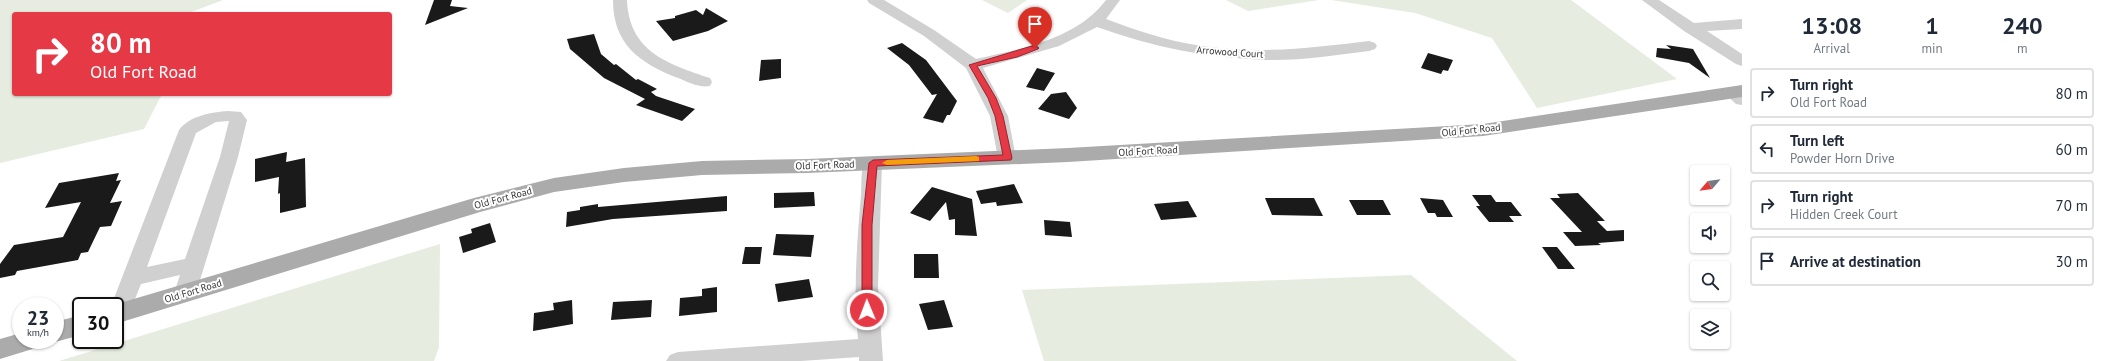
<!DOCTYPE html>
<html lang="en">
<head>
<meta charset="utf-8">
<style>
	:root { --surface:#fff; --page:#f2f2f3; --text:#1f2937; --muted:#747a83; --line:#e0e1e3 }
	body { margin:0; font-family:"PT Sans",sans-serif; background:var(--page); color:var(--text); height:100vh; display:flex; flex-direction:column; font-size:15px; white-space:nowrap }
	* { box-sizing:border-box; margin:0 }
	p { font-size:13px; color:var(--muted) }
	.icon { flex:none; width:22px; height:22px; fill:none; stroke:currentColor; stroke-width:2; stroke-linecap:round; stroke-linejoin:round }
	.map { position:relative; flex:1; overflow:hidden }
	.side { display:flex; flex-direction:column; background:var(--surface); width:360px }
	.side>* { flex:none }
	.guide { position:absolute; left:12px; top:12px; width:380px; height:84px; border-radius:4px; box-shadow:0 1px 3px #0004; background:#e63946; color:#fff; overflow:hidden }
	.needle { width:26px; rotate:241deg }
	.tools { position:absolute; left:1690px; top:165px; display:grid; gap:8px }
	.tools a { display:grid; place-items:center; width:40px; height:40px; border-radius:4px; background:var(--surface); box-shadow:0 1px 3px #0004; font-size:20px }
	.speed { position:absolute; left:12px; top:297px; display:flex; gap:8px; font-size:20px; font-weight:700; text-align:center }
	.speed>* { display:grid; place-content:center; width:52px; height:52px; border-radius:50%; background:var(--surface); box-shadow:0 1px 3px #0004; line-height:1 }
	.speed small { font-size:10px; font-weight:400 }
	.speed .limit { border:2px solid #111; border-radius:6px; background:#fff; color:#111 }
	.pin { position:absolute; display:grid; place-items:center; width:34px; height:34px; color:#fff; margin:-41px -17px; border-radius:50% 50% 50% 0; rotate:-45deg; box-shadow:0 0 4px #0007 }
	.pin .icon { rotate:45deg }
	.me { position:absolute; width:44px; margin:-22px; rotate:359deg; stroke-linejoin:round; filter:drop-shadow(0 0 3px #0008) }
	.turn { display:flex; align-items:center; gap:14px; height:84px; padding:0 12px; font-size:18px }
	.turn .icon { width:52px; height:52px; stroke-width:2.5 }
	.turn b { display:block; font-size:28px; line-height:34px }
	.eta { display:flex; justify-content:space-evenly; align-items:center; height:68px; text-align:center }
	.eta b { font-size:24px; font-weight:600; line-height:28px }
	ul { padding:0; list-style:none }
	li { display:flex; align-items:center; gap:12px; height:50px; margin:0 8px 6px; padding:0 4px; border:2px solid var(--line); border-radius:4px }
	li div { flex:1 }
	li b { display:block; font-size:15px }
	li em { font-style:normal }
	main { display:flex; flex:1; min-height:0 }
	.map>svg:first-child { display:block }
	.green { fill:#e6ecdf }
	.building { fill:#1a1a1a }
	.lines { fill:none; stroke-linecap:round; stroke-linejoin:round }
	.minor { fill:#d0d0d0; fill-rule:evenodd }
	.major { fill:#ababab; fill-rule:evenodd }
	.route { fill:#e63946; stroke:#96252e }
	.slow { fill:#f59e0b }
	.labels { text-anchor:middle; dominant-baseline:central; stroke-width:4; stroke-linejoin:round; paint-order:stroke }
	.street-label { font-size:10px; fill:#333; stroke:#fff }
</style>
</head>
<body>
<main>
<div class="map">
<svg width="1742" height="361" viewBox="0 0 1742 361">
	<rect width="100%" height="100%" fill="#fff"/>
	<!-- green -->
	<path class="green" d="M0 0H223L186 14H14V94H162L144 129 0 163Z
		M982 0H1027L1008 13Z
		M1226 0H1319L1248 11Z
		M1331 0H1571L1677 79 1537 108 1492 38 1415 13Z
		M440 244 439 347 434 361H59Z
		M1411 275 1517 361H1044L1022 290Z"/>
	<!-- building -->
	<path class="building" d="M434 0H452L450 6 468 8 425 25Z
		M706 8 728 21 708 31 673 41 656 21 675 18V16L696 10 703 15Z
		M594 34 601 54 614 65 616 64 636 80 638 79 657 89 651 92 656 96 695 109 682 121 636 105 645 99 604 78 570 49 567 39Z
		M902 43 926 60 957 101 950 115H947L943 123 923 118 937 94 932 95 909 65 887 48Z
		M1666 45 1693 49 1710 78 1689 63 1656 57 1657 48 1671 49Z
		M1428 53 1453 60 1448 71 1443 70 1441 74 1421 68Z
		M781 59V78L759 81 761 60Z
		M1037 68 1055 73 1044 91 1026 87Z
		M1066 92 1077 108 1069 119 1038 109 1051 94Z
		M287 152 286 162 305 158 306 207 280 213V193L278 194 279 177 255 182V159Z
		M119 173 116 181 121 180 110 203 122 201 111 226 100 227 88 252 81 253 78 260 17 271 15 275 0 278V264L14 245 63 237 81 202 45 208 59 183Z
		M1014 184 1023 203 997 206 996 202 981 204 976 191Z
		M932 187 972 199 977 236 955 235V219L949 220 946 202 930 221 910 213Z
		M814 192 815 206 774 208V193Z
		M1578 193 1605 221H1597L1607 231 1624 230V241L1598 243 1601 245 1575 246 1563 232H1582L1550 198H1560L1557 194Z
		M1472 195H1491L1496 202H1511L1522 216H1509L1514 222H1489L1476 206H1480Z
		M727 196V211L613 219 566 227 567 212 580 210V207L598 204V207Z
		M1265 198H1314L1323 216 1272 215Z
		M1420 198 1443 200 1453 217H1437L1435 213H1428Z
		M1349 200H1383L1391 215H1357Z
		M1188 201 1197 217 1161 220 1154 204Z
		M1044 220 1070 222 1072 237 1045 235Z
		M490 223 496 242 463 253 459 237 472 233 471 229Z
		M776 234 814 235 811 257 773 255Z
		M745 247H762L760 264H742Z
		M1542 247H1557L1575 269H1558Z
		M914 254H938L939 278H914Z
		M809 279 813 297 778 302 775 284Z
		M717 287V312L679 316 680 298 702 296V289Z
		M572 300 573 324 533 331 534 313 554 310 553 303Z
		M652 300 651 317 611 320 613 302Z
		M944 300 953 327 928 330 919 304Z"/>
	<g class="lines">
		<!-- minor -->
		<path class="minor" d="M613 0H627C629 51 667 64 710 78L712 82 710 86C699 88 688 82 678 78 639 63 613 44 613 0Z
			M867 0H884L934 30 976 59C1021 49 1077 39 1106 0H1120L1106 19C1135 30 1165 40 1196 45 1253 55 1312 48 1369 41L1375 43 1377 46 1375 49 1369 51C1335 55 1300 61 1266 60 1207 58 1152 47 1097 27L1059 46 983 68 1008 116 1016 158 1014 162 1007 164 1000 162 998 158 990 116 966 68 924 36 869 3Z
			M1642 0H1659L1694 23 1742 19V29L1707 31 1742 54V66L1736 64 1684 31Z
			M1732 88 1742 92V105L1736 104 1724 93 1726 89Z
			M228 111 241 112 247 120 238 157 196 293 193 299 185 301 177 299 174 293 180 275 141 284 127 319 119 321 115 320V306H111L179 130C189 116 212 112 228 111ZM229 121 220 157 185 259 147 267 196 133 216 122Z
			M873 157 880 159 882 163 878 287 883 361H859V357L801 361H666L670 355 678 352 858 339C853 291 857 243 861 195 862 184 860 168 866 159Z"/>
		<!-- major -->
		<path class="major" d="M1742 85V97L1483 136 1068 162 807 173 702 175 624 182 554 192 480 212 115 324V306H110L474 198 554 178 624 168 702 161 807 159 1068 148 1483 124Z
			M81 315V335L55 342 49 340H55V322Z
			M21 333V340H43L39 347 0 359V339Z"/>
	</g>
	<!-- route -->
	<path class="route" d="M1035 45 1039 48 1038 49 1017 57 977 66 996 98 1003 116 1012 158 1011 160 877 166 872 225V310L867 314 863 313 862 310V225L869 163 873 160 1003 155 995 116 988 98 969 65Z"/>
	<!-- slow -->
	<path class="slow" d="M976 156 979 157V161L887 165 882 163 887 160Z"/>
	<g class="labels">
		<!-- street labels -->
		<g class="street-label">
			<text transform="translate(1230 52) rotate(4)">Arrowood Court</text>
			<text transform="translate(1471 130) rotate(-6)">Old Fort Road</text>
			<text transform="translate(1148 151) rotate(-3)">Old Fort Road</text>
			<text transform="translate(825 165) rotate(-2)">Old Fort Road</text>
			<text transform="translate(503 198) rotate(-15)">Old Fort Road</text>
			<text transform="translate(193 291) rotate(-17)">Old Fort Road</text>
		</g>
	</g>
</svg>
<div class="tools">
<a><svg class="needle" viewBox="-14 -14 28 28"><path d="M0-13l5 13h-10z" fill="#e53935"/><path d="M0 13l5-13h-10z" fill="#747a83"/></svg></a>
<a><svg class="icon" aria-label="sound" viewBox="0 0 24 24"><path d="M4 9h4l5-4v14l-5-4H4zM17 9q2 3 0 6"/></svg></a>
<a><svg class="icon" aria-label="search" viewBox="0 0 24 24"><circle cx="10" cy="10" r="6"/><path d="M15 15l6 6"/></svg></a>
<a><svg class="icon" aria-label="layers" viewBox="0 0 24 24"><path d="M12 4l9 5-9 5-9-5zM3 14l9 5 9-5"/></svg></a>
</div>
<div class="speed"><div>23<small>km/h</small></div><div class="limit">30</div></div>
<div class="pin" style="left:1035px;top:48px;background:#d93025"><svg class="icon" aria-label="arrive" viewBox="0 0 24 24"><path d="M6 21V4h12l-3 4 3 4H6"/></svg></div>
<svg class="me" style="left:867px;top:310px" viewBox="-20 -20 40 40"><circle r="17" fill="#e63946" stroke="#fff" stroke-width="3"/><path d="M0-11L8 9 0 5-8 9z" fill="#fff"/></svg>
<div class="guide">
<div class="turn"><svg class="icon" aria-label="right" viewBox="0 0 24 24"><path d="M7 20v-9h11M14 6l5 5-5 5"/></svg><div><b>80 m</b>Old Fort Road</div></div>
</div>
</div>
<section class="side">
<div class="eta">
<div><b>13:08</b><p>Arrival</p></div>
<div><b>1</b><p>min</p></div>
<div><b>240</b><p>m</p></div>
</div>
<ul>
<li><svg class="icon" aria-label="right" viewBox="0 0 24 24"><path d="M7 20v-9h11M14 6l5 5-5 5"/></svg><div><b>Turn right</b><p>Old Fort Road</p></div><em>80 m</em></li>
<li><svg class="icon" aria-label="left" viewBox="0 0 24 24"><path d="M17 20v-9H6M10 6l-5 5 5 5"/></svg><div><b>Turn left</b><p>Powder Horn Drive</p></div><em>60 m</em></li>
<li><svg class="icon" aria-label="right" viewBox="0 0 24 24"><path d="M7 20v-9h11M14 6l5 5-5 5"/></svg><div><b>Turn right</b><p>Hidden Creek Court</p></div><em>70 m</em></li>
<li><svg class="icon" aria-label="arrive" viewBox="0 0 24 24"><path d="M6 21V4h12l-3 4 3 4H6"/></svg><div><b>Arrive at destination</b></div><em>30 m</em></li>
</ul>
</section>
</main>
</body>
</html>
